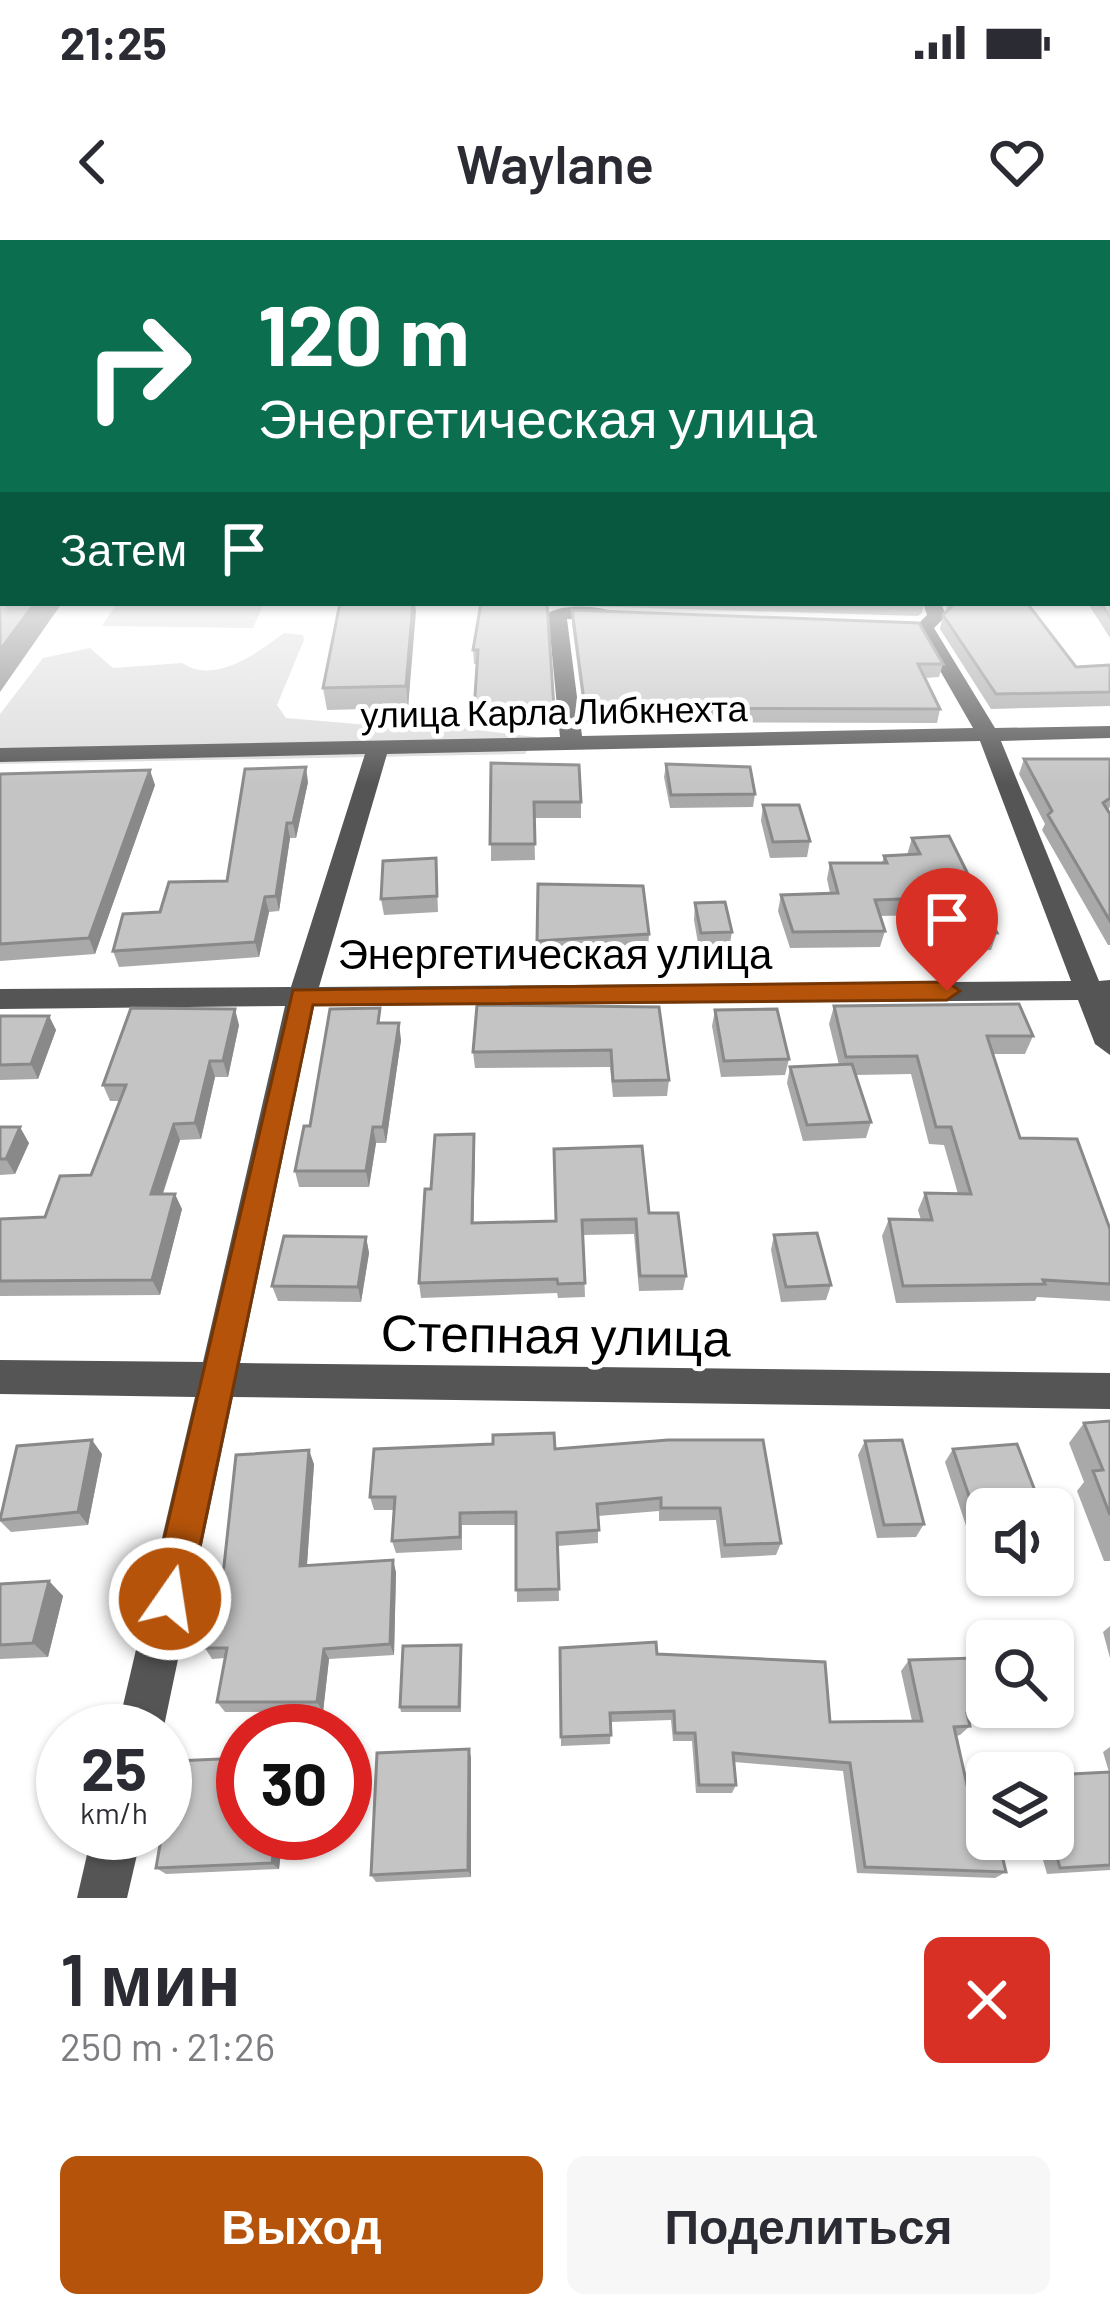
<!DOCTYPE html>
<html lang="ru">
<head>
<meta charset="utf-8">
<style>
	:root { --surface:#fff; --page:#f7f7f7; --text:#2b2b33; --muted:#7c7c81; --accent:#b45309 }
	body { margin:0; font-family:Barlow,sans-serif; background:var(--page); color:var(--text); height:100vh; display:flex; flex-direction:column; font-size:45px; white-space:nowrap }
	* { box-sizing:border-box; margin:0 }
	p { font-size:39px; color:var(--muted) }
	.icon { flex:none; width:66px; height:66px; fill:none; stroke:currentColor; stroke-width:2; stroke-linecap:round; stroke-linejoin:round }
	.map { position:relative; height:1658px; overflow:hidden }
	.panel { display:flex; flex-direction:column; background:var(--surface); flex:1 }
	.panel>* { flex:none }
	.banner { position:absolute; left:0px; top:0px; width:1110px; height:366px; box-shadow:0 3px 9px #0004; background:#0b6e4f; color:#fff; overflow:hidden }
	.controls { position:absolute; left:966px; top:1248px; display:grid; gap:24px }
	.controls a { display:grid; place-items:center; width:108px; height:108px; border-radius:18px; background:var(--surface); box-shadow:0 3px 9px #0004; font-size:60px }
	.speed { position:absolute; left:36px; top:1464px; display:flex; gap:24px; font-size:60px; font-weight:700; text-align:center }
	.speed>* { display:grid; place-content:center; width:156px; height:156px; border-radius:50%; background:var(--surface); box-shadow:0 3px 9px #0004; line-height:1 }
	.speed small { font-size:30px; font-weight:400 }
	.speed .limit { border:18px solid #d22; background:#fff; color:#111 }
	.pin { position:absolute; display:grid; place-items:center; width:102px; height:102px; color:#fff; margin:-123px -51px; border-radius:50% 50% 50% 0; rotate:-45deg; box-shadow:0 0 12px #0007 }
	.pin .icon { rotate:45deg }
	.me { position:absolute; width:132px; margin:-66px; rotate:13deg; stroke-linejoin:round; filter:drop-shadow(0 0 9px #0008) }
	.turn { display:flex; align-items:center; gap:42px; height:252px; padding:0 60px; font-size:54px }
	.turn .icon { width:156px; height:156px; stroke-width:2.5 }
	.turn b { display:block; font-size:84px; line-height:102px }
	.then { display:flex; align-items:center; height:114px; padding:0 60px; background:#0003; gap:24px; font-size:45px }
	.round { display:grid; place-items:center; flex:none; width:126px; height:126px; border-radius:18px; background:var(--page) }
	.summary { display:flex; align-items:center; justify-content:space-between; height:204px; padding:0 60px }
	h1 { font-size:72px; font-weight:600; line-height:90px }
	.primary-button { display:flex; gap:24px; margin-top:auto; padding:24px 60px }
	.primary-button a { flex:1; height:138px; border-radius:18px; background:var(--accent); color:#fff; font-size:48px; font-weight:600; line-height:138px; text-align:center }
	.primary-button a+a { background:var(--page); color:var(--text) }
	.status { display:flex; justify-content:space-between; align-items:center; height:84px; padding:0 60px; background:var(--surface); direction:ltr }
	.status svg { height:33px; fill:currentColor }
	header { display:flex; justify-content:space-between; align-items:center; height:156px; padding:0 60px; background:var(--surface); font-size:54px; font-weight:600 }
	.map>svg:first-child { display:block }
	.green { fill:#dcdcdc }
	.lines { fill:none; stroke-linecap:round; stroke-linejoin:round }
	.minor { fill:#555; fill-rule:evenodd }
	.wall { fill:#a9a9a9 }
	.shaded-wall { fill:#898989 }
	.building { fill:#c4c4c4; stroke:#898989; stroke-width:3 }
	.route { fill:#b45309; stroke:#753606; stroke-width:3 }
	.labels { text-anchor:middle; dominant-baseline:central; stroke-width:10; stroke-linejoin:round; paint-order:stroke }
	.far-street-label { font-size:36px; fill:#000; stroke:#fff }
	.street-label { font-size:42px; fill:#000; stroke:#fff }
	.near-street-label { font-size:51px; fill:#000; stroke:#fff }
</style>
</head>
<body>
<div class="status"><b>21:25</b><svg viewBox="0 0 49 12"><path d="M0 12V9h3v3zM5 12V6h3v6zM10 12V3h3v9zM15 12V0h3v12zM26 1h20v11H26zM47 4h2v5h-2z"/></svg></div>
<header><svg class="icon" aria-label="back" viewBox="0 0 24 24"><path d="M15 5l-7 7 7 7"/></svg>Waylane<svg class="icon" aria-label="heart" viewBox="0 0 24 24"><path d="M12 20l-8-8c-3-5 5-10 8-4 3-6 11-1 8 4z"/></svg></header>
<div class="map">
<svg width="1110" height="1658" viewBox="0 0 1110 1658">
	<rect width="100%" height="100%" fill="#fff"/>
	<!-- green -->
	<path class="green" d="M117 363H264L253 388 102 386Z
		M284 393 303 395 304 400 277 465 286 478 369 485 448 480 469 489 536 497 525 514 0 524V474L43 418 90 408 113 428 182 423C216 445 257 413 284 393Z"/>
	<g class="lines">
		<!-- minor -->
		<path class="minor" d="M923 363H941L946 376 934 388 995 488 1110 486V498L1001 501 1099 741 1110 740V815L1095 804 1078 760 314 766 240 1123 1110 1133V1169L233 1157 163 1491H117L195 1157 0 1154V1120L203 1122 285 766 0 769V749L291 747 365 514 0 522V508L560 497 548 373C564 363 604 365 620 375L611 381 567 379 582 496 973 488 915 387 927 375ZM980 501 1071 741 319 747 387 514Z
			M92 1593H142L127 1658H77Z"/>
	</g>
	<!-- wall -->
	<path class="wall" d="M1110 343V398L1089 365 1090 363H1107Z
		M340 363H415L408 468 327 470 323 448Z
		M481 363 554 468V482L475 485 477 424H474L473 410Z
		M585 363H924L922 373 918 376 585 366Z
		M946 363H1027L1076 427 1110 425V466L991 469 940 389 943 375 947 371Z
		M572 370 943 424 939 437 925 438 940 469 937 483 585 482 572 384Z
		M1024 519H1110V566L1108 571 1110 574V705H1108L1042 590 1045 584 1019 534Z
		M491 523 581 562V578H534L535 620 491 621Z
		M666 524 755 554 753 567 670 568 664 537Z
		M0 534 155 545 95 714 0 721Z
		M308 542 296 598H290L279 671 269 672 259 717 119 727 113 711 160 672 227 641Z
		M763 565 810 601 807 617 770 618 761 581Z
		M912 598 997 693 991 710 942 712 925 675 880 676 885 691 880 707 790 708 778 671 781 655 830 653 827 639 830 623H882L884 616 907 615Z
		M436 618 438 672 384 675 381 659Z
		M538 644 649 694 648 710 537 717Z
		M695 663 732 692 729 709H699L694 680Z
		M834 766 1033 796 1025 814H993L1020 898 1110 989V1061L1037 1057 1035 1061 896 1063 882 996 889 979 921 980 918 970 925 953 958 954 944 905 929 904 911 834 856 835 871 882 866 898 803 901 787 843 790 827 839 825 829 784Z
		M659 767 669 840 667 856 613 857 610 827 475 828 473 812Z
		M715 770 789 819 785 835 721 837 712 786Z
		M0 776H49L56 790 38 839 0 840Z
		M383 783 401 800 386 903H376L369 947H299L295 931 310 886Z
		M239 785 228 837H215L201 899 180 900 163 954 182 969 160 1055 0 1056V979L45 977 91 935 119 861H110L103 845Z
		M0 887 29 903 15 934 0 935Z
		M475 909 473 983 555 981 649 973 686 1036 683 1050 639 1051 634 994 583 995 585 1057 558 1058 557 1053 421 1058 419 1043 431 949Z
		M774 995 831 1045 826 1060 781 1062 771 1010Z
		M366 997 369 1013 361 1062 278 1061 272 1046Z
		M1110 1181V1321H1104L1077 1251 1084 1242 1069 1203 1084 1183Z
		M668 1200 781 1303 776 1315 721 1318 716 1280 659 1281V1271L598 1276V1303L558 1306 559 1361 517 1362 516 1285H462V1310L396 1313 392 1301 394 1270H374L370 1257 555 1209Z
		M865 1201 924 1284 916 1297 877 1298 858 1215Z
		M953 1209 987 1269V1306L973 1307 945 1222Z
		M102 1214 88 1285 11 1292 0 1281V1276Z
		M314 1224 307 1325 396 1332 394 1415 329 1419 323 1472H225L217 1462 225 1418 212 1419 205 1408Z
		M49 1341 63 1356 48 1417 0 1419V1344Z
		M1110 1386V1418L1103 1392Z
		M560 1408 657 1414 830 1482 912 1481 901 1431 909 1420 989 1467 979 1476 968 1479 970 1486 960 1495 956 1496 967 1545 1006 1632 995 1638 857 1633 843 1531 734 1522 736 1545 732 1553H696L692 1501H673L671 1480 611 1482 610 1504 561 1506Z
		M462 1411 461 1472H401L400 1467Z
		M1110 1507V1630L1047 1634 1037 1599H1053L1109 1532 1103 1512Z
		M469 1509 471 1518V1637L376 1642 371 1635Z
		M243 1593H283L279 1629 166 1634 156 1628Z"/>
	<!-- shaded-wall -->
	<path class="shaded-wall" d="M35 363H62L0 452V410Z
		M413 363H415L416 372 408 468 406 446Z
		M306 527 308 542 296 598 293 583Z
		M150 530 155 545 95 714 89 698Z
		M287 583 290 598 279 671 276 656Z
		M265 657 269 672 259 717 255 702Z
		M235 769 239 785 228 837 223 821Z
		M49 776 56 790 38 839 31 824Z
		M399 783 401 800 386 903 383 887Z
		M210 821 215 837 201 899 195 883Z
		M174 884 180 900 157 970 151 954Z
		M20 887 29 903 15 934 6 919Z
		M373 887 376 903 369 947 366 931Z
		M474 894 475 909 473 998 472 983Z
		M175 954 182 969 160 1055 152 1040Z
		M366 997 369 1013 361 1062 358 1047Z
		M92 1200 102 1214 88 1285 78 1272Z
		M309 1210 314 1224 306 1338 300 1326Z
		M393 1320 396 1332 394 1415 390 1404Z
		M49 1341 63 1356 48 1417 33 1403Z
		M324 1409 329 1419 323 1472 317 1462Z
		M989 1467 979 1476 957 1482 967 1473Z
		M469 1509 471 1518V1637L468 1630Z
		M276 1593H283L279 1629 272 1623Z"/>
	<!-- building -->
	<path class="building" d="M0 313H3V363H35L0 410Z
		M1109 341 1110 343V377L1101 363H1107Z
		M340 363H413L406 446 323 448Z
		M481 363H547L554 468 474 471 478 410H473Z
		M952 363H1027L1076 427 1110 425V452L996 454 943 375 953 365Z
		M572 370 919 383 943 424H918L940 469 585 468Z
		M1024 519H1110V558L1103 563 1110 574V681L1048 575 1052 571Z
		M491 523 579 525 581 562H534L535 604H490Z
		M666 524 750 527 755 554 671 555Z
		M306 527 293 583H287L276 656 265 657 255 702 113 711 123 674 160 672 169 642 227 641 245 529Z
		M150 530 89 698 0 704V534Z
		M763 565H799L810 601 773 602Z
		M949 596 997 693 948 696 930 658 875 660 885 691 793 692 781 655 838 653 830 623H887L884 616 920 614 912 598Z
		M436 618 437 656 381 659 383 621Z
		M538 644 643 646 649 694 537 701Z
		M725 662 732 692 701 693 695 663Z
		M1019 764 1033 796H987L1020 898 1077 899 1110 989V1044L1043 1040 1045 1044 903 1046 889 979 932 980 925 953 971 954 951 887H936L917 816 846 817 834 766Z
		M477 765 659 767 669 840 613 841 611 810 473 812Z
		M131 768 235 769 223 821H210L195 883 174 884 151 954H175L152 1040 0 1041V979L45 977 60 936 91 935 126 845H103Z
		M380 768 378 783H399L383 887H373L366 931H295L304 886H310L330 769Z
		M777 769 789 819 724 821 715 770Z
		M0 776H49L31 824 0 825Z
		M852 824 871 882 807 885 790 827Z
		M0 887H20L6 919H0Z
		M474 894 472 983 556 981 554 909 642 906 649 973H678L686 1036H640L636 979 582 980 585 1043 558 1044 557 1039 419 1043 425 949H431L435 895Z
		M817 993 831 1045 786 1047 774 995Z
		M284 996 366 997 358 1047 272 1046Z
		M1110 1181V1275L1093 1231 1103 1230 1084 1183Z
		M554 1193 555 1209 668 1200H763L781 1303 725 1305 720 1268H661V1258L597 1264 599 1290 557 1293 559 1349 516 1350V1272L460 1273V1297L392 1301 395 1257H370L374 1209 493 1204V1195Z
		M92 1200 78 1272 0 1280 17 1206Z
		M902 1200 924 1284 884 1285 865 1201Z
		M1017 1204 1042 1269H987V1294H982L953 1209Z
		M309 1210 300 1326 393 1320 390 1404 324 1409 317 1462H217L227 1408H205L224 1326 236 1215Z
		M49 1341 33 1403 0 1405V1344Z
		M656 1402 657 1414 825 1422 830 1482 922 1481 909 1420 976 1418 988 1467 967 1473 970 1486 954 1487 967 1545H984L987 1556V1599H998L1006 1632 865 1627 850 1523 733 1513 736 1545H699L695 1493H675L674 1471 610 1473 611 1495 561 1497 560 1408Z
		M461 1405 459 1467H400L403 1406Z
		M469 1509 468 1630 371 1635 377 1513Z
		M243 1518V1593H276L272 1623 156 1628 162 1593H165V1576L175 1521Z
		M1110 1532V1625L1060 1628 1052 1599 1053 1535Z"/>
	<!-- sky -->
	<linearGradient id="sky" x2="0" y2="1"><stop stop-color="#8cadcc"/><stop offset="0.57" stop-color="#fff"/><stop offset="1" stop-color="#fff" stop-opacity="0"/></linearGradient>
	<rect width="1110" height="545" fill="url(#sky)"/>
	<!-- route -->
	<path class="route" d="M947 742 960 751 947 760 313 765 189 1359 184 1373 170 1379 156 1373 150 1359 293 750Z"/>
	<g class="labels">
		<!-- far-street labels -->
		<g class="far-street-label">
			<text transform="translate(554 470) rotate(-1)">улица Карла Либкнехта</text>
		</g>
		<!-- street labels -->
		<g class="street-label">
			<text x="555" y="712">Энергетическая улица</text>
		</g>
		<!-- near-street labels -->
		<g class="near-street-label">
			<text transform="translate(556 1093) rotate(1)">Степная улица</text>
		</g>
	</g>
</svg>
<div class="controls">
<a><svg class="icon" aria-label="sound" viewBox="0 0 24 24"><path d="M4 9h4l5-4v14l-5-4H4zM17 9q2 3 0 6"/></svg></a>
<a><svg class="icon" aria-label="search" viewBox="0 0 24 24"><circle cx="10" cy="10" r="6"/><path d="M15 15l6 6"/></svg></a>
<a><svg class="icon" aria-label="layers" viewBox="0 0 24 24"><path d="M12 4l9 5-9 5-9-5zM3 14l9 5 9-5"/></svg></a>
</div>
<div class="speed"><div>25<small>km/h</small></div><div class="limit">30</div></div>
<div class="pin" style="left:947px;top:751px;background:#d93025"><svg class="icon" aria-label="arrive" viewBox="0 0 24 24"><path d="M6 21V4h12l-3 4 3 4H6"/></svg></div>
<svg class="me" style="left:170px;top:1359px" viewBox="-20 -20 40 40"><circle r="17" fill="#b45309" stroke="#fff" stroke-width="3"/><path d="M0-11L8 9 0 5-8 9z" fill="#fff"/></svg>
<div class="banner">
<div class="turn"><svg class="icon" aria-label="right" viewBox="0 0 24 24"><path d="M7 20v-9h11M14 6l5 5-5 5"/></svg><div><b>120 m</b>Энергетическая улица</div></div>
<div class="then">Затем<svg class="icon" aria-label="arrive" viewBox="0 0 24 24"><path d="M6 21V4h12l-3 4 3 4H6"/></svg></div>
</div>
</div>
<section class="panel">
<div class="summary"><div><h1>1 мин</h1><p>250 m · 21:26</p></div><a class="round" style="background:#d93025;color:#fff"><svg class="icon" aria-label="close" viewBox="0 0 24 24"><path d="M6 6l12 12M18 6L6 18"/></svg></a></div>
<div class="primary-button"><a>Выход</a><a>Поделиться</a></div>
</section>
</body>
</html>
